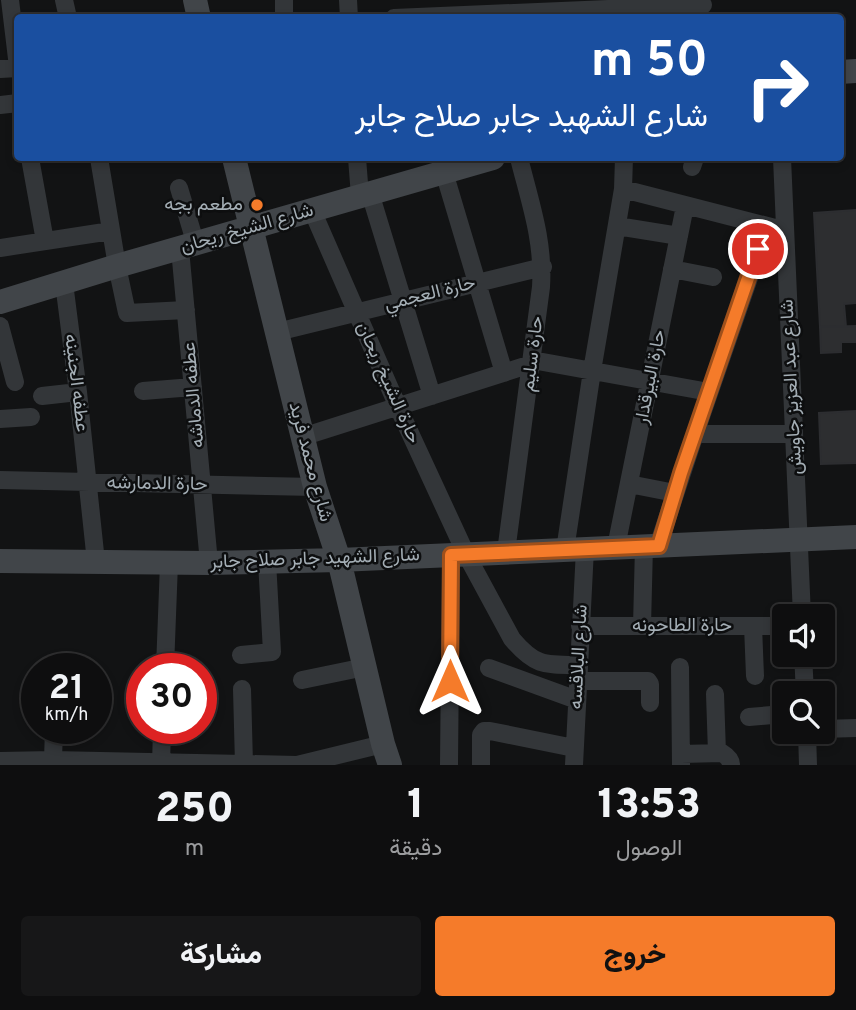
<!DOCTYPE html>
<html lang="ar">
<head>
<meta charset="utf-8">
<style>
	:root { --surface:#0e0e0f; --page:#171718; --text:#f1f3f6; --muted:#9b9c9e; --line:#2e2e2f; --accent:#f57b2a }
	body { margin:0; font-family:Overpass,Vazirmatn,sans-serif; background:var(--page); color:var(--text); direction:rtl; height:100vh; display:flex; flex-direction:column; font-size:26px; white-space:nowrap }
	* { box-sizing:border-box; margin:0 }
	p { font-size:23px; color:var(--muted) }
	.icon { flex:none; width:38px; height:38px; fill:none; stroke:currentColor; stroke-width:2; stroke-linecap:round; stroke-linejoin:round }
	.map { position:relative; height:765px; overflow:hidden; direction:ltr }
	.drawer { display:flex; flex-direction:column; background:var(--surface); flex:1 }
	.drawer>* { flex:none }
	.hud { position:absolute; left:14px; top:14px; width:830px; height:147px; border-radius:7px; box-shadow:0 4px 10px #0003,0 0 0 2px var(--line); direction:rtl; background:#1a4fa0; color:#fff; overflow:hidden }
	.buttons { position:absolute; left:772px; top:604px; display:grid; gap:14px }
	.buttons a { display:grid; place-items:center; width:63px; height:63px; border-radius:7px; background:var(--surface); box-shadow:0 4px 10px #0003,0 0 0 2px var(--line); font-size:35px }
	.speed { position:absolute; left:21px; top:653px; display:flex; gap:14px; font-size:35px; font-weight:700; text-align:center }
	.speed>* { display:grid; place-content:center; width:91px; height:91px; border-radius:50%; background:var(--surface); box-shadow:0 4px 10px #0003,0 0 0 2px var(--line); line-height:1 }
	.speed small { font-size:18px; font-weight:400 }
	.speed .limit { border:10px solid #d22; background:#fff; color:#111 }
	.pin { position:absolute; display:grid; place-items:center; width:60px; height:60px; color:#fff; margin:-30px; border:4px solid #fff; border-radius:50%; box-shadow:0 2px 7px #0007 }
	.me { position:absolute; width:77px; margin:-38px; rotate:0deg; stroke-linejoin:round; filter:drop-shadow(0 0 5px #0008) }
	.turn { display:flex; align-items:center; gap:24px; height:147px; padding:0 21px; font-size:32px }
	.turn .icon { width:91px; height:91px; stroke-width:2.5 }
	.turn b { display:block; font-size:49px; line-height:60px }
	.eta { display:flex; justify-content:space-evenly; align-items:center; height:119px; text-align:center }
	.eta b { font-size:42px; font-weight:800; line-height:49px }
	.action { display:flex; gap:14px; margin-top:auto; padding:14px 21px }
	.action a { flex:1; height:80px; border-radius:7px; background:var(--accent); color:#111; font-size:28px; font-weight:800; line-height:80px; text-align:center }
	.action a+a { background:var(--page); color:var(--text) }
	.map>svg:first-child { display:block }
	.building { fill:#2d2e30; stroke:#2c2d30; stroke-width:2 }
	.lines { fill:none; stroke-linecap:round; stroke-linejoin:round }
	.street { stroke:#333639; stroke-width:18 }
	.secondary { stroke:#414549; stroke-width:24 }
	.route-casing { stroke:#9f501b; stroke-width:18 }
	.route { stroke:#f57b2a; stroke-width:12 }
	.poi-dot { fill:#f57b2a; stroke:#0d0e0f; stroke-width:2.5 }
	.labels { text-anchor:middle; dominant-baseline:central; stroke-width:5; stroke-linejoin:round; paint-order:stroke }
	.poi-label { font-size:19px; fill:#a4aeb5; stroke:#0d0e0f; text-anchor:end }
	.street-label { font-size:19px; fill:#a4aeb5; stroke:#0d0e0f }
</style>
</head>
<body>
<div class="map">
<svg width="856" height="765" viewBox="0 0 856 765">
	<rect width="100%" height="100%" fill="#121314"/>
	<!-- building -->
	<path class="building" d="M856 210V303L844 304 846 327H820L814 213Z
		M856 326V342H841V352L821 353 820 327Z
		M856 411V463L821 464 819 413Z"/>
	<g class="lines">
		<!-- street -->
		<path class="street" d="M10 0 18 67
			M64 0 68 18
			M284 0V18
			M348 0 349 18
			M394 18 703 5
			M0 69 18 68
			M0 105 18 103
			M30 158 45 241
			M99 158 117 266 127 313 186 310
			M357 158 360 196
			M782 158 802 616
			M692 167 695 158
			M444 172 504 373
			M179 188 196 245
			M623 189 775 228
			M370 193 432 396
			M312 210 398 407 466 554 512 639C535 666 544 665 578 665
			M617 226 679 236
			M0 248 111 231
			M180 249 209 563
			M672 269 713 277
			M64 283 78 392 96 562
			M0 326 15 382
			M277 332 543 267
			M532 360 709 392
			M143 391 193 387
			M42 396 78 392
			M0 419 31 417
			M695 434H794
			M302 437 531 364
			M0 480 315 487
			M629 484 675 493
			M658 546 695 434 767 226
			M616 547 685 206
			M565 550 592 371 623 189 624 158
			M506 552 541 287C544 241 530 202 519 158
			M580 626H784
			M642 626 644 546
			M753 626 755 676
			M803 654 805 693
			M241 655 272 652 267 561
			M680 667 681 765
			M165 668 169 563
			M489 668 577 700
			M302 680 365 667
			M577 681H648L650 684V703
			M242 689 244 764
			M715 694 717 753
			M749 717 784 714
			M822 729 856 728
			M807 732 808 765
			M681 754 722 753C727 756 731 759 731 765
			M53 760 54 728
			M0 761 53 760 297 765 383 744
			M161 765 162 728
			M449 765 451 555
			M481 765V735L484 731H490L574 748
			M574 765 585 549"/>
		<!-- secondary -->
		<path class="secondary" d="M195 0 199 18
			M840 72 856 71
			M234 158 315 487 339 560 383 744 390 765
			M0 302 117 266 493 158
			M0 561 209 563 339 560 856 537"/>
	</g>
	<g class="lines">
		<!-- route casing -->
		<g class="route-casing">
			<path id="route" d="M450 681 451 555 659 546 681 473 758 249"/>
		</g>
		<!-- route -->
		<use href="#route" class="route"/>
	</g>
	<!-- markers -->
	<circle class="poi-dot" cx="257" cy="205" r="7"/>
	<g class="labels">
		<!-- poi labels -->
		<g class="poi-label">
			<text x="243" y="205">مطعم بجه</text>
		</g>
		<!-- street labels -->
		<g class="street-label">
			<text transform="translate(247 229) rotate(-16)">شارع الشيخ ريحان</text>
			<text transform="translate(430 294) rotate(-14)">حارة العجمي</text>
			<text transform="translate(533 354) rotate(-83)">حارة سليم</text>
			<text transform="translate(651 377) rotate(-79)">حارة البيرقدار</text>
			<text transform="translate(76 383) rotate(83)">عطفه الجنينه</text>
			<text transform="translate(388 383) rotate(66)">حارة الشيخ ريحان</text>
			<text transform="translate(792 387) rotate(-93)">شارع عبد العزيز جاويش</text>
			<text transform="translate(194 395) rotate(-95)">عطفه الدماشه</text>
			<text transform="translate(310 462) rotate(75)">شارع محمد فريد</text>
			<text transform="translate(157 484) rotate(1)">حارة الدمارشه</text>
			<text transform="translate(315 559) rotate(-2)">شارع الشهيد جابر صلاح جابر</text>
			<text x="682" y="626">حارة الطاحونه</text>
			<text transform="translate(579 657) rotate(-87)">شارع البلاقسه</text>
		</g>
	</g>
</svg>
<div class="buttons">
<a><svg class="icon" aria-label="sound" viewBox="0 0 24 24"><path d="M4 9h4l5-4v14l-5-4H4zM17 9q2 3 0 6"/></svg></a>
<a><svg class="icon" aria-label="search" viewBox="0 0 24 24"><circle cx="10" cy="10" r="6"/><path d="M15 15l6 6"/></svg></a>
</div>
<div class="speed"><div>21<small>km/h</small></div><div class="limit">30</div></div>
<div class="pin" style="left:758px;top:249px;background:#d93025"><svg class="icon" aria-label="arrive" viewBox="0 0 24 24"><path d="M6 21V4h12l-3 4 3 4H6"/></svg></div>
<svg class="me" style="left:450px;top:681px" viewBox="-20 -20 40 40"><path d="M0-17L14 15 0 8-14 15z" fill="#f57b2a" stroke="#fff" stroke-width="4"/></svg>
<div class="hud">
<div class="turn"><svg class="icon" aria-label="right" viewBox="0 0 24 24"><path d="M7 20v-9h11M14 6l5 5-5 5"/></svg><div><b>50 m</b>شارع الشهيد جابر صلاح جابر</div></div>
</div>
</div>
<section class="drawer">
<div class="eta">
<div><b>13:53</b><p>الوصول</p></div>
<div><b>1</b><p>دقيقة</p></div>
<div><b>250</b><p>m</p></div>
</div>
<div class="action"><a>خروج</a><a>مشاركة</a></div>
</section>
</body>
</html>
